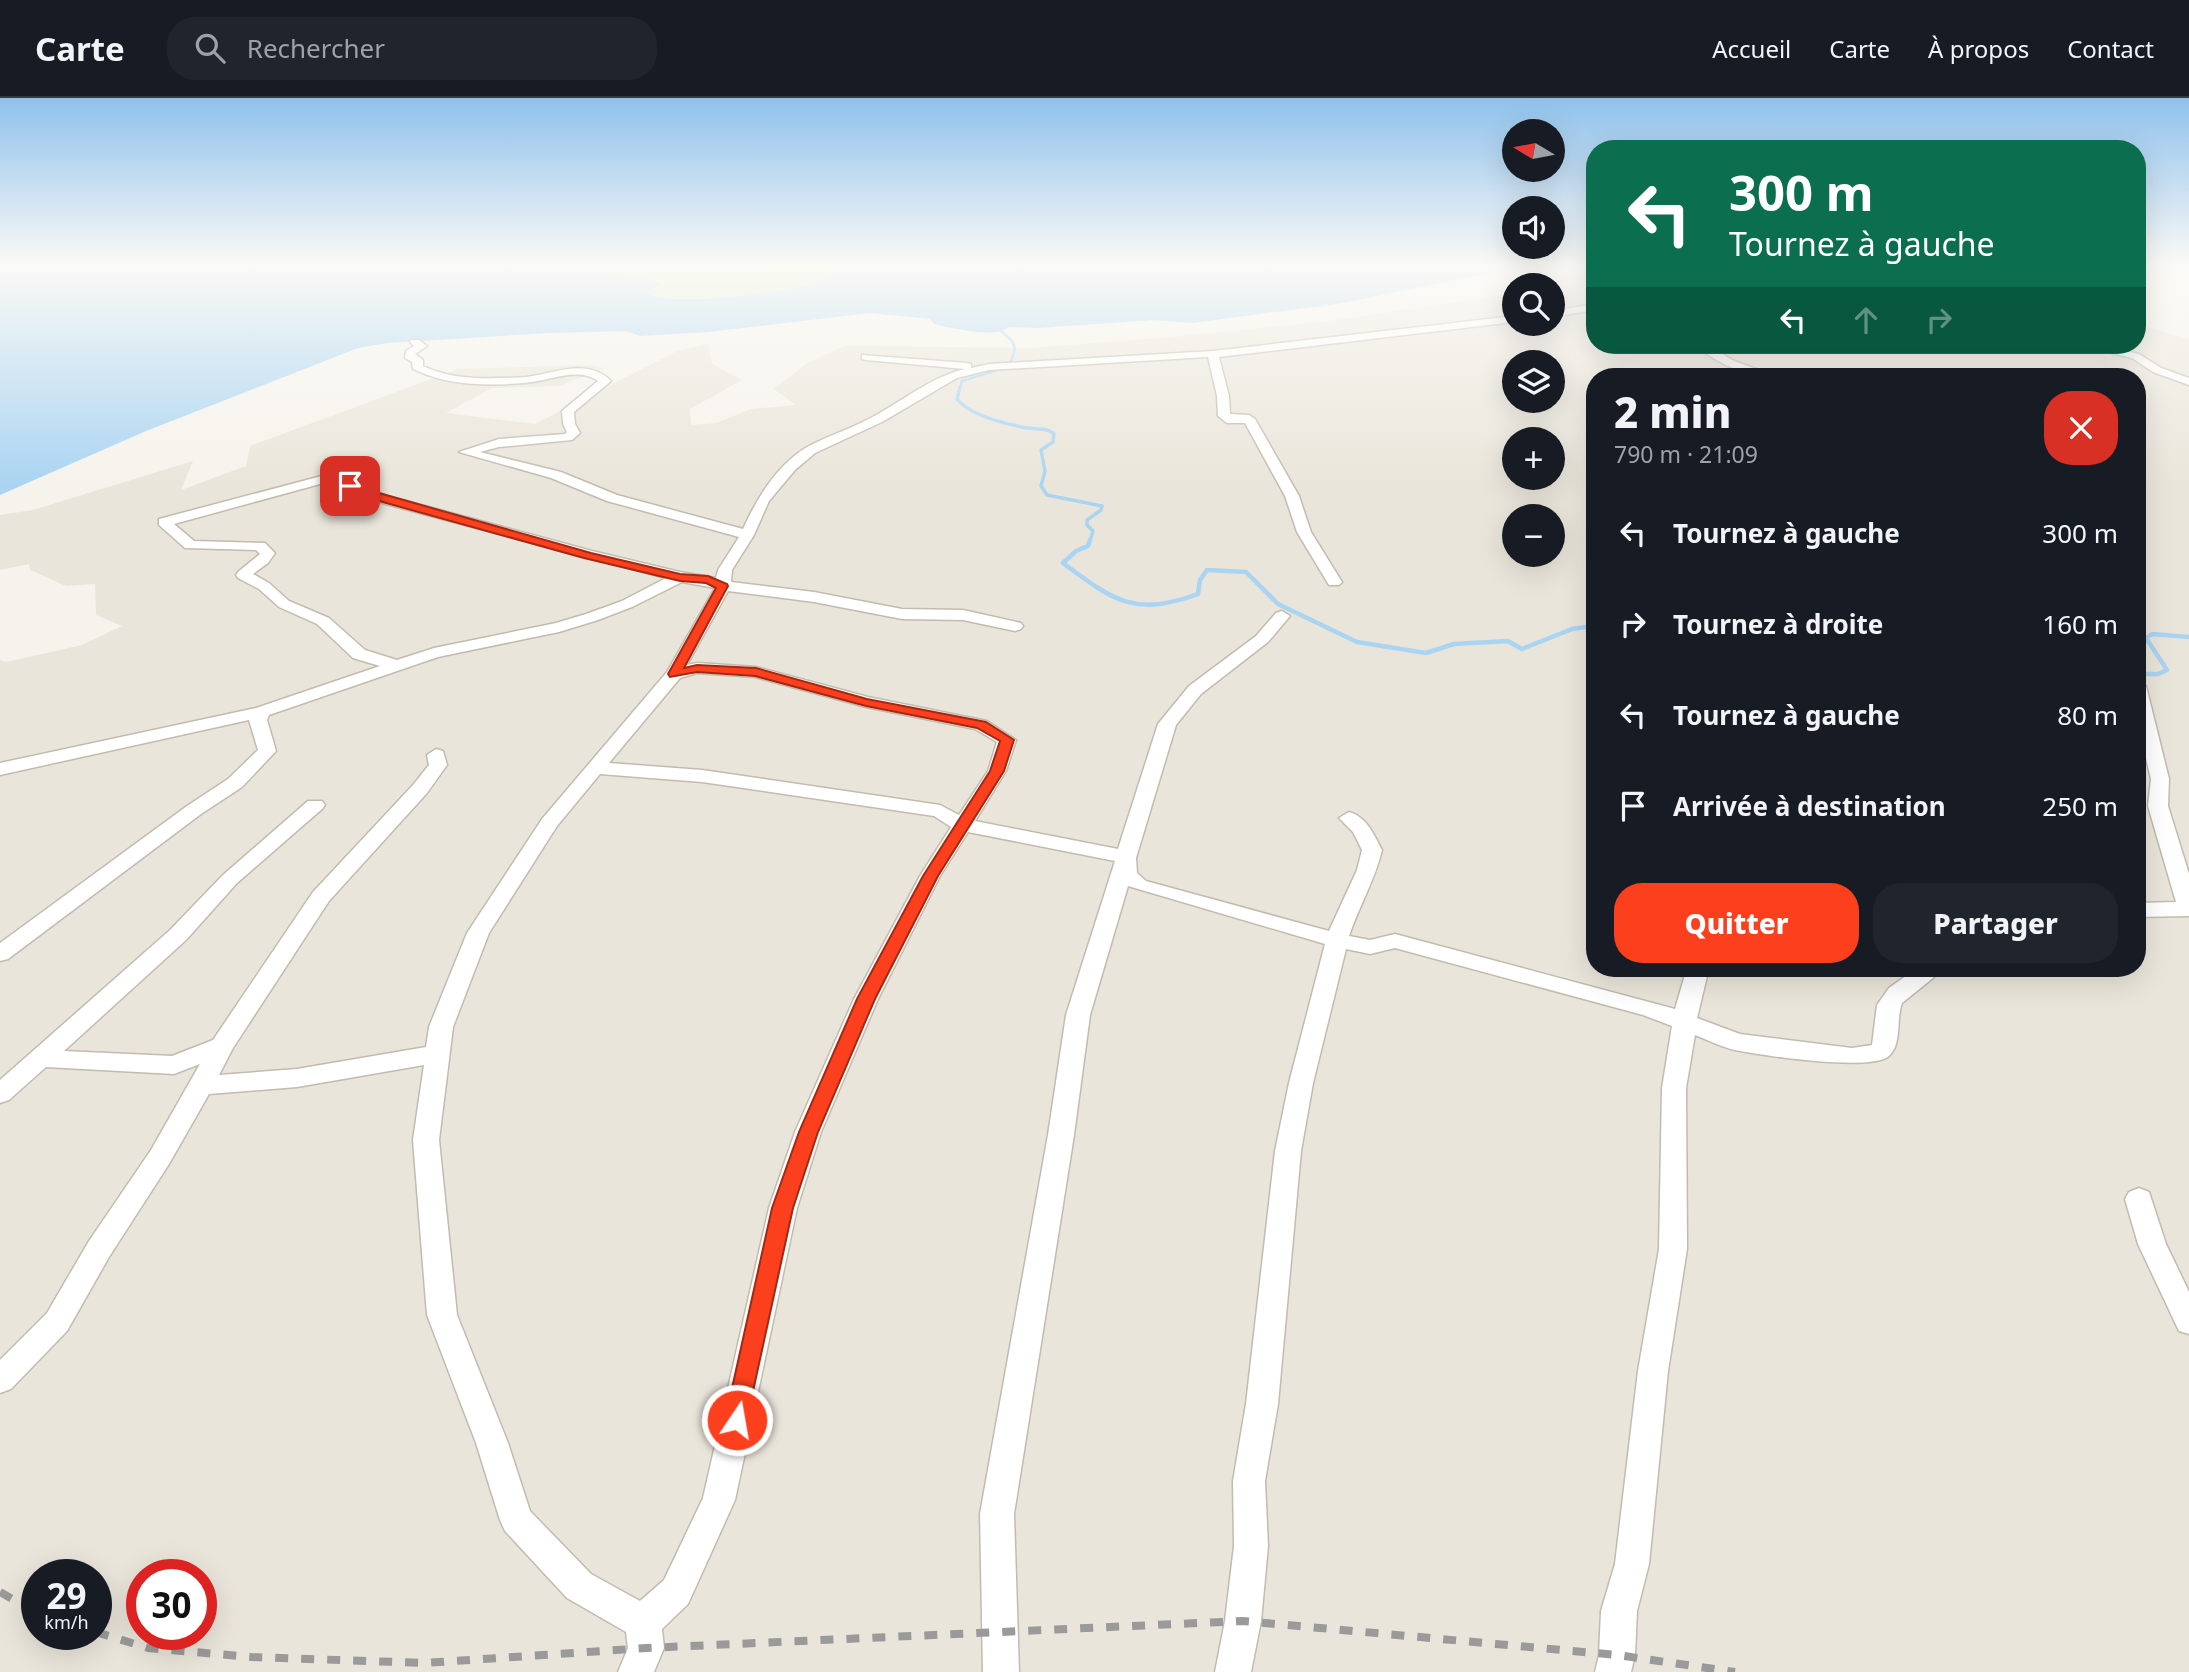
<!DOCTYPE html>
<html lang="fr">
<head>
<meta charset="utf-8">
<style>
	:root { --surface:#171b24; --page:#20242c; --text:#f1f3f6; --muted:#9ea1a6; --line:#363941; --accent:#fc3f1d }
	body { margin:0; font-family:"Noto Sans",sans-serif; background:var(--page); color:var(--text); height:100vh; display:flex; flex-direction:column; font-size:26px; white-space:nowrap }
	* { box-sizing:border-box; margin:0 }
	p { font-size:23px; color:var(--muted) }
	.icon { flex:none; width:38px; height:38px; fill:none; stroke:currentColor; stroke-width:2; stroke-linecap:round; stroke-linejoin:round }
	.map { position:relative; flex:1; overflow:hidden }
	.sheet { position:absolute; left:1586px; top:270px; width:560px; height:609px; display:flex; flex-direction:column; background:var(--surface); border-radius:28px; box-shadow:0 7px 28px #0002 }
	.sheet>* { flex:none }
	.banner { position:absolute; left:1586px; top:42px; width:560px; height:214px; border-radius:28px; box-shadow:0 7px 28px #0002; background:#0b6e4f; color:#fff; overflow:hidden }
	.needle { width:46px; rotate:280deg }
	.buttons { position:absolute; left:1502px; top:21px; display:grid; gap:14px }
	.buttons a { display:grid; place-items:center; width:63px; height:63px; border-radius:50%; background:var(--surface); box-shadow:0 7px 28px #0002; font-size:35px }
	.speed { position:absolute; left:21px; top:1461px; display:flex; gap:14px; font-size:35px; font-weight:700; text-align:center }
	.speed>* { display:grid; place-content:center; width:91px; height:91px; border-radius:50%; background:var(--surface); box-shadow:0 7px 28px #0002; line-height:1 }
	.speed small { font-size:18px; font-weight:400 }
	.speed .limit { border:10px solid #d22; background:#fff; color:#111 }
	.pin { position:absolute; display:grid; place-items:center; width:60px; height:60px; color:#fff; margin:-30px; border-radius:14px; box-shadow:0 4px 10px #0006 }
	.me { position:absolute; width:77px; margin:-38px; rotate:12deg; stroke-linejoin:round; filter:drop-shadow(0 0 5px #0008) }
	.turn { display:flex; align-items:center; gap:24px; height:147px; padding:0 28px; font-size:32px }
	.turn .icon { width:91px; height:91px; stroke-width:2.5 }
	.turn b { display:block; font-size:49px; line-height:60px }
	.lanes { display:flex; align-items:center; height:66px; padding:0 28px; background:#0003; justify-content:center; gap:35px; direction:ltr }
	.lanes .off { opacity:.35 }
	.round { display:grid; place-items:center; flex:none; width:74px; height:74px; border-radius:28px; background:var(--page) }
	.overview { display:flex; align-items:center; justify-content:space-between; height:119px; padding:0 28px }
	h1 { font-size:42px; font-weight:800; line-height:52px }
	.action { display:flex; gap:14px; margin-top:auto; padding:14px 28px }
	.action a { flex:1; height:80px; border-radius:28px; background:var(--accent); color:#fff; font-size:28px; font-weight:800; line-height:80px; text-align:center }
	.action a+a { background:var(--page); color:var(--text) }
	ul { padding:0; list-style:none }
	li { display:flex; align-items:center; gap:21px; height:91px; padding:0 28px }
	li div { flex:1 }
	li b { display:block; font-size:26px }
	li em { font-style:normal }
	header { display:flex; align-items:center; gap:42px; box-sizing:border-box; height:98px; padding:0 35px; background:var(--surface); border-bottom:2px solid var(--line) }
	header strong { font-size:33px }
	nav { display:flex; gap:38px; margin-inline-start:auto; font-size:24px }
	.search { width:490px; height:63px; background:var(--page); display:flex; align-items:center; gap:18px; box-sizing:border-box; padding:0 24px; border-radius:28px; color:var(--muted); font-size:26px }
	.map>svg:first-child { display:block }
	.residential { fill:#eae5da; fill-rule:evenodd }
	.green { fill:#d2eab5 }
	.water { fill:#a9d4f2 }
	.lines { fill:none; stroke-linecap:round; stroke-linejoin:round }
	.stream-far2 { stroke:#a9d4f2; stroke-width:2.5 }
	.stream-far1 { stroke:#a9d4f2; stroke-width:3.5 }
	.stream { stroke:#a9d4f2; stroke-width:4.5 }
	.street-casing { stroke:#c2bbae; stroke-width:3 }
	.street { fill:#fff; fill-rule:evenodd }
	.rail { stroke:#9a9a9a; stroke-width:8; stroke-dasharray:13 13; stroke-linecap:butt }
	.route { fill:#fc3f1d; stroke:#a42913; stroke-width:2 }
</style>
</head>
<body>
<header>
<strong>Carte</strong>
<div class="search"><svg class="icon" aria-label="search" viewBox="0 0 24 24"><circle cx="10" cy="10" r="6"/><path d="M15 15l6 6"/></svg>Rechercher</div>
<nav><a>Accueil</a><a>Carte</a><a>À propos</a><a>Contact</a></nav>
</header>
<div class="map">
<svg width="2189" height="1574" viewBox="0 0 2189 1574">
	<rect width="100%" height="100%" fill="#f6f3ec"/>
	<!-- residential -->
	<path class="residential" d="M1594 172V247H2137V226L2189 241V1574H0V562L6 564 82 547 122 528 96 517 95 486 66 488 30 472 29 466 0 472V417L33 412 193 363 181 392 246 368 250 348 458 271 587 267 605 270 559 288 492 290 446 315 535 326 677 253 708 246 712 266 742 282 690 311 691 327 716 325 751 311 796 307 774 291 806 266 844 248 1032 250 1171 239 1329 223 1491 199 1514 193V226H1552V187H1536ZM1514 264H1552V303H1514ZM1594 278H2137V870H1594ZM1514 341H1552V380H1514ZM1514 418H1552V457H1514ZM37 1477H96V1536H37ZM142 1477H201V1536H142Z"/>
	<!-- green -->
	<path class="green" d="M620 168H832L838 175C816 193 667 211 647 194L658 184 605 173Z"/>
	<!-- water -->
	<path class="water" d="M0 168H620L605 173 658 184 661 187 647 194C665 212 816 192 837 176L832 168H1524L1337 206 1192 225 1153 222 1039 230 1008 229C997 241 950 230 934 226L930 221 870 215 708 234 640 238 626 233 550 235 388 245 358 250 146 333 0 397Z"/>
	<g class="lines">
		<!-- stream-far2 -->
		<path class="stream-far2" d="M997 230C1014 244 1020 246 1009 267
			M960 290 962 283 1008 269"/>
		<!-- stream-far1 -->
		<path class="stream-far1" d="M960 289 957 301C971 318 1005 326 1028 330 1038 332 1046 329 1054 336L1053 344 1041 352 1045 373 1041 388 1047 397 1102 408 1101 412 1087 422V427L1093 433 1090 443"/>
		<!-- stream -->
		<path class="stream" d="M1090 442 1088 448 1076 453 1063 465C1114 503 1134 519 1198 496L1200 482 1207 472 1246 474 1278 506 1357 544 1426 555 1454 546 1508 543 1522 551 1572 531 1594 528
			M2137 576H2158L2167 572 2146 540 2152 536 2189 539"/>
		<!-- street casing -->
		<g class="street-casing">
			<path id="street" d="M1594 206V212L1552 219V213Z
				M1514 218V224L1219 259 1229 298 1230 316 1249 317 1255 321 1299 398 1311 434 1342 484 1339 487H1329L1297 434 1285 398 1245 325H1227L1218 318 1217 298 1208 259 989 272 957 280 882 324 815 355 795 372 769 403 754 437 732 472 731 484 814 494 902 511 963 512 1021 525 1023 528 1021 531 1015 533 963 522 902 521 814 504 728 493 687 567 697 565 756 569 868 599 987 623 1016 642 1006 673 975 723 1118 751 1158 626 1189 588 1256 538 1276 515 1282 513 1290 518 1268 544 1201 596 1176 627 1136 760 1137 775 1146 783 1329 833 1357 772 1362 752 1353 734 1339 720 1349 714C1367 719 1374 737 1382 752 1375 782 1359 808 1349 838L1370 842 1395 836 1675 911 1687 870H1709L1697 920 1740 936 1852 950 1872 947 1877 907 1889 890 1917 870H1941L1933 880 1902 905C1896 921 1902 944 1890 957 1875 975 1760 957 1735 952 1721 949 1708 942 1695 937L1686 990 1687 1151 1668 1273 1649 1466 1637 1513 1635 1557 1631 1574H1595L1599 1557 1601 1513 1615 1466 1638 1273 1659 1151 1662 990 1672 928 1643 917 1395 850 1370 856 1346 851 1313 985 1301 1053 1278 1306 1265 1383 1268 1448 1261 1523 1251 1574H1215L1225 1523 1234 1448 1233 1383 1246 1306 1275 1053 1289 985 1325 846 1128 788 1090 917 1074 1037 1014 1416 1019 1574H983L980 1416 1048 1037 1066 917 1115 763 968 734 940 778 878 901 821 1034 797 1110 735 1402 688 1506 662 1531 664 1550 654 1574H618L628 1550 626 1534 567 1500 505 1433 500 1422 476 1345 427 1217 413 1042 424 967 297 989 209 996 169 1066 109 1159 67 1233 11 1291 0 1295V1262L47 1215 89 1143 151 1052 200 966 174 976 46 969 9 1002 0 1005V982L170 832 223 777 308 703H322L325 707 322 711 237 785 186 842 64 953 172 958 213 942 313 794 413 687 429 667 427 657 436 651 443 653 447 667 427 695 329 803 233 950 219 977 297 971 426 949 429 929 467 835 542 721 667 574 715 490 682 484 632 509 598 522 559 534 438 559 269 617 267 622 276 653 242 689 201 716 8 861 0 863V845L187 708 228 681 258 652 249 622 0 677V665L256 610 380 568 353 560 317 526 279 509 259 491 238 480 236 477 238 474 260 456 256 452 185 450 159 427V421L333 375 366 391 388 398 592 453 680 474 716 480 718 472 739 439 607 403 551 380 459 354 499 341 565 336 567 334 563 326 562 313 598 283C577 268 547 284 524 285 486 288 448 288 413 271L412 264 405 260 406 253 414 248 410 244 411 242H419L427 248 415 256 423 262V268C454 283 492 281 526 279 554 276 587 259 611 283L574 314 575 326 580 335 572 342 499 349 480 354 561 374 617 397 743 431C757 400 778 365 809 348 832 336 856 329 878 316 906 300 934 278 965 271L866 262 862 261V257L967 265 971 266V270L989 266 1213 253ZM331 383 356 397 378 404 666 480 622 503 586 516 556 525 434 550 397 562 365 552 329 520 289 503 269 485 253 476 268 465 275 455 265 445 194 443 174 426ZM697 575 755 579 866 609 975 631 997 644 988 673 959 717 940 707 702 672 609 665 680 580ZM600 676 702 684 934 718 951 729 920 778 854 901 795 1034 769 1110 703 1400 664 1482 640 1503 591 1476 530 1413 508 1345 457 1217 439 1042 453 929 489 835 557 728Z
				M1696 247H1708L1734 263 1776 278C1748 279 1716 266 1696 247Z
				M2077 247H2096L2139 256 2161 270 2189 280V287L2153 274 2132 260Z
				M2137 583 2146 588 2169 681 2168 708 2189 776V818L2137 819V805L2176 804 2148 708 2151 681 2137 623Z
				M2139 1090 2149 1094 2166 1146 2189 1194V1236L2179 1233 2138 1146 2125 1101 2129 1094Z"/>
		</g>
		<!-- street -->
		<use href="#street" class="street"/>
		<!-- rail -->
		<path class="rail" d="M0 1494 37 1515
			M96 1534 148 1550 251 1559 425 1565 646 1550 1243 1523 1617 1557 1735 1574"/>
	</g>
	<!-- sky -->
	<linearGradient id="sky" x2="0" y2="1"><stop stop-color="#8fc1ec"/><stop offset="0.43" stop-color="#fbfaf6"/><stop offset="1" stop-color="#fbfaf6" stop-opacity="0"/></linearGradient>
	<rect width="2189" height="389" fill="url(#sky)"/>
	<!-- route -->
	<path class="route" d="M347 386 591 455 680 476 708 478 727 486 728 488 684 570 697 567 756 570 867 601 986 624 1014 642 1004 673 938 778 875 901 818 1034 793 1110 745 1330 737 1333 728 1330 725 1322 772 1110 799 1034 857 901 923 778 990 673 1000 643 977 630 866 608 755 578 697 574 670 579 668 576 716 490 706 485 680 483 584 460 379 403 347 390Z"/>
</svg>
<div class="buttons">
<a><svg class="needle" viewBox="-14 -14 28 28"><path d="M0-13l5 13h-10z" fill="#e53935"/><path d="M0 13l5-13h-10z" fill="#9ea1a6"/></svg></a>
<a><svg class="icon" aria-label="sound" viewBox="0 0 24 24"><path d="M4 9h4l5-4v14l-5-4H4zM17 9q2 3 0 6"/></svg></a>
<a><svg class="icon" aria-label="search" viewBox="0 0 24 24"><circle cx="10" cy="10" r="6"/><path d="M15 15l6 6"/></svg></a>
<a><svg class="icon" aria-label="layers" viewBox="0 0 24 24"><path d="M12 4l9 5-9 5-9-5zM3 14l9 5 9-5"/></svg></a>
<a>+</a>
<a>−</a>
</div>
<div class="speed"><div>29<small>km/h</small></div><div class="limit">30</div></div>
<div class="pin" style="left:350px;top:388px;background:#d93025"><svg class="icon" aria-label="arrive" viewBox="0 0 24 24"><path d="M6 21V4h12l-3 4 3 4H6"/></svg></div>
<svg class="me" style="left:737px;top:1322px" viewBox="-20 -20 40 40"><circle r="17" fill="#fc3f1d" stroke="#fff" stroke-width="3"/><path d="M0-11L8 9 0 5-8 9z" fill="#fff"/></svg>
<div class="banner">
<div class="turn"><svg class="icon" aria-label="left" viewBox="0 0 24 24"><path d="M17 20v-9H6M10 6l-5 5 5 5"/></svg><div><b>300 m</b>Tournez à gauche</div></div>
<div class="lanes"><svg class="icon" aria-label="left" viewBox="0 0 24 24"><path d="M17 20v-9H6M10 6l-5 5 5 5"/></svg><svg class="icon off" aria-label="ahead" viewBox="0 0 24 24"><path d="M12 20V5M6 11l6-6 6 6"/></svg><svg class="icon off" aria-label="right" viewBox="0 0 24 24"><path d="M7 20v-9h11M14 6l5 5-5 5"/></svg></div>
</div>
<section class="sheet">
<div class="overview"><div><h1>2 min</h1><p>790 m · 21:09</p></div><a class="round" style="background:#d93025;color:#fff"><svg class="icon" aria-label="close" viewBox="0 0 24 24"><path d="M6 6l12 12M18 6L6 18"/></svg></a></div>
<ul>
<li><svg class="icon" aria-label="left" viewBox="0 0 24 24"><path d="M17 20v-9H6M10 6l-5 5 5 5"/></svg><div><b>Tournez à gauche</b></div><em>300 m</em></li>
<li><svg class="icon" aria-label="right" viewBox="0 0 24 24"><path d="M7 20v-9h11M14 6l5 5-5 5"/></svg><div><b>Tournez à droite</b></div><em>160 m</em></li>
<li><svg class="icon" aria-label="left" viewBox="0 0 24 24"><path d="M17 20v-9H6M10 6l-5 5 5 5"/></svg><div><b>Tournez à gauche</b></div><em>80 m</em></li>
<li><svg class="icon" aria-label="arrive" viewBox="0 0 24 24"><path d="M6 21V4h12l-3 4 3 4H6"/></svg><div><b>Arrivée à destination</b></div><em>250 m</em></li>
</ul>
<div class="action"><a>Quitter</a><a>Partager</a></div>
</section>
</div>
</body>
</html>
